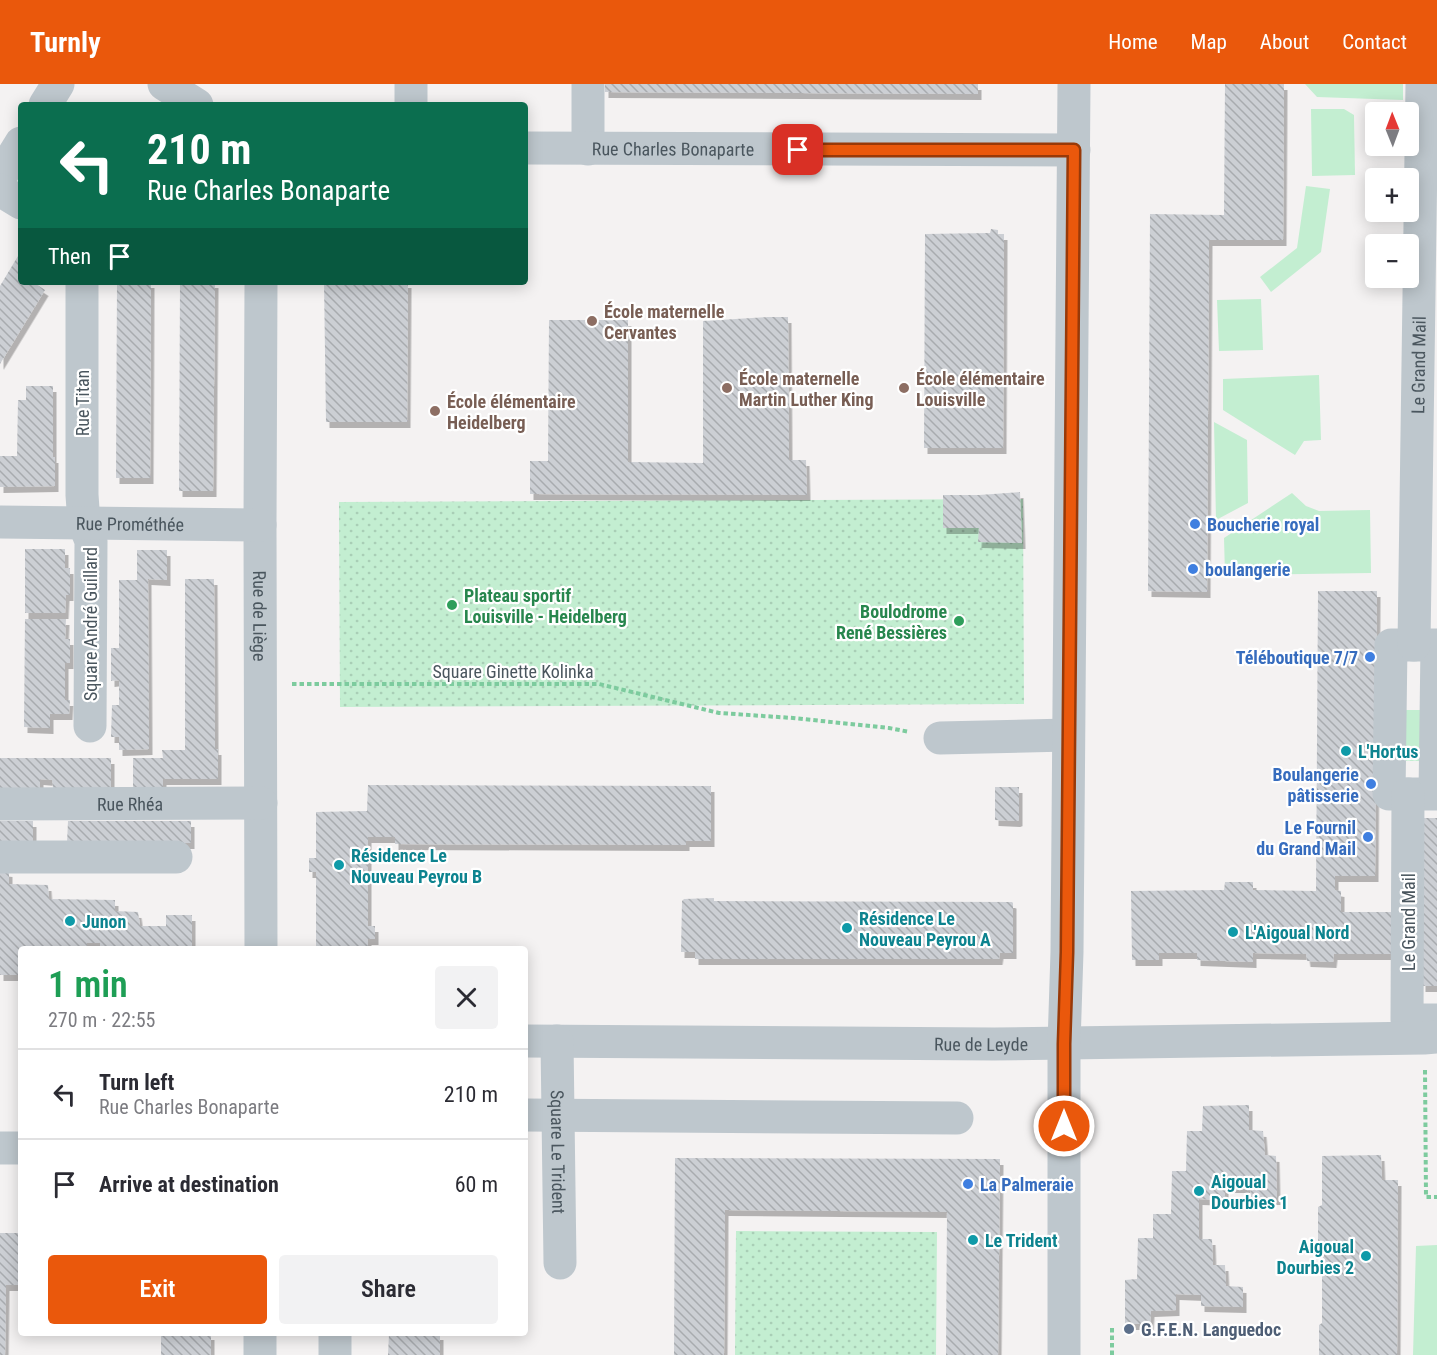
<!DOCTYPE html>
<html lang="en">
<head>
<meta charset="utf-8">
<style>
	:root { --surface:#fff; --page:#f2f2f3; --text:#2b2b33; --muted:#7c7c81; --line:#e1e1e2; --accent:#ea580c }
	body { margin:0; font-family:"Roboto Condensed",sans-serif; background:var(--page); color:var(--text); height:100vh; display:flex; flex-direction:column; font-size:22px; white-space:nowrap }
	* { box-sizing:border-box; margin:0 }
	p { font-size:20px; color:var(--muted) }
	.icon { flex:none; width:33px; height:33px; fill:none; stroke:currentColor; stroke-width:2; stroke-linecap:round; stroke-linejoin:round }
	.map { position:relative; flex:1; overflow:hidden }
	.panel { position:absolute; left:18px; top:862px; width:510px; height:390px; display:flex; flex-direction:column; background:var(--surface); border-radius:6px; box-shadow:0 3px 15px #0003 }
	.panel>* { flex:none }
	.guide { position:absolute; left:18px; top:18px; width:510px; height:183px; border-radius:6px; box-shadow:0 3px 15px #0003; background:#0b6e4f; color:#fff; overflow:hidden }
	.needle { width:39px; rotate:359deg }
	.fabs { position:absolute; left:1365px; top:18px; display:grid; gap:12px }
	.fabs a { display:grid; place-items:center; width:54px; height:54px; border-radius:6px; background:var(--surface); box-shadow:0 3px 15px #0003; font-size:30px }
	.pin { position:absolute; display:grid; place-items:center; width:51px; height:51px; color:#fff; margin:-26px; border-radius:12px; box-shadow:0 3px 9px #0006 }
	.me { position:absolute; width:66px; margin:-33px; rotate:0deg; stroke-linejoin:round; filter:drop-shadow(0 0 4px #0008) }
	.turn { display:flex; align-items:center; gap:21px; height:126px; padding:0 30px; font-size:27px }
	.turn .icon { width:78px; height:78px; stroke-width:2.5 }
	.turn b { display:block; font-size:42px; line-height:51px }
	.then { display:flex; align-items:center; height:57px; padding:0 30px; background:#0003; gap:12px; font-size:22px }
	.round { display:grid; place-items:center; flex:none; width:63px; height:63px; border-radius:6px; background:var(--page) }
	.summary { display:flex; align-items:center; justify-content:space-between; height:102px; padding:0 30px }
	h1 { font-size:36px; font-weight:600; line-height:45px; color:#1e9e55 }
	.primary-button { display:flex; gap:12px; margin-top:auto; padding:12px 30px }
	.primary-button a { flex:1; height:69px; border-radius:6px; background:var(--accent); color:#fff; font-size:24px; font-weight:600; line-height:69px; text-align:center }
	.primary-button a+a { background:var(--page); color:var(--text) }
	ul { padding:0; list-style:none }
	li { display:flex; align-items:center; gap:18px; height:90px; padding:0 30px; border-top:2px solid var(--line) }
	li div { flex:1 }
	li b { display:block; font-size:22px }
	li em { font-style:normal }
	header { display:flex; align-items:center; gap:36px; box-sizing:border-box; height:84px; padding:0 30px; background:var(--accent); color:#fff }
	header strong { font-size:28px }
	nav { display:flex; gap:33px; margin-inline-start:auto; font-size:21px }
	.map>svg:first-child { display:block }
	.green { fill:#c3eed1 }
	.park { fill:url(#park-dots) }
	.building { fill:url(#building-back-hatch); filter:url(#shadow) }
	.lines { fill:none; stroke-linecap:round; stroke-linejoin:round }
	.path { stroke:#7dcb9e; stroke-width:4; stroke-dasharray:4.5 3; stroke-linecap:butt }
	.minor { stroke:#bec7cd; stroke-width:33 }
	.route-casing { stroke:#983908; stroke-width:15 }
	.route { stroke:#ea580c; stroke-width:10 }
	.education-dot { fill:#8d6e63; stroke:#fff; stroke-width:2 }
	.shop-dot { fill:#3f7fe0; stroke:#fff; stroke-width:2 }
	.leisure-dot { fill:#2e9e5b; stroke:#fff; stroke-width:2 }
	.culture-dot { fill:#0f9aa8; stroke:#fff; stroke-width:2 }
	.service-dot { fill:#5c6f8a; stroke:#fff; stroke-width:2 }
	.labels { text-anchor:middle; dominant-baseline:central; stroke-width:4.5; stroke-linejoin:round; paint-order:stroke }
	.street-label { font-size:18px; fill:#4a565e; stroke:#fff }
	.education-label { font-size:18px; font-weight:bold; fill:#785e54; stroke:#fff; text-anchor:start }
	.shop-label { font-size:18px; font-weight:bold; fill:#366cbe; stroke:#fff; text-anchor:start }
	.leisure-label { font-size:18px; font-weight:bold; fill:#27864d; stroke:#fff; text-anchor:start }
	.culture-label { font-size:18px; font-weight:bold; fill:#0d838f; stroke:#fff; text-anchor:start }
	.service-label { font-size:18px; font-weight:bold; fill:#4e5e75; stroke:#fff; text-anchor:start }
</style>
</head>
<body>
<header>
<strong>Turnly</strong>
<nav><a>Home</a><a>Map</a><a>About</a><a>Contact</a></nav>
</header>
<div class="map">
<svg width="1437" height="1271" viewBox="0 0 1437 1271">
	<defs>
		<pattern id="park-dots" width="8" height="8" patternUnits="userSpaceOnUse" patternTransform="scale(1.5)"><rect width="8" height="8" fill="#c3eed1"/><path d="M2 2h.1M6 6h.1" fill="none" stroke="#a9ceb6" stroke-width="1.8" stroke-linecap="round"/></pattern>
		<pattern id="building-back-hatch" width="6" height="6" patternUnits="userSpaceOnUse" patternTransform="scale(1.5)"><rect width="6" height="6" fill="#cccfd4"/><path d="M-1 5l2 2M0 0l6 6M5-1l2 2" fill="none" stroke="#a8abaf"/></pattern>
		<filter id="shadow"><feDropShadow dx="3.5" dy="6" stdDeviation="0" flood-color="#0004"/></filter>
	</defs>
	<rect width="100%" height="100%" fill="#f4f2f2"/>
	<!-- green -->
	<path class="green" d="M1305 0H1403V16L1317 13Z
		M1311 25H1344L1354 31 1355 91 1312 92Z
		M1306 102 1330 105 1321 168 1271 208 1260 193 1297 164Z
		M1261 215 1263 266 1219 267 1217 216Z
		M1319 291 1321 356 1304 357 1295 371 1223 326V295Z
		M1214 338 1247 356 1248 419 1216 436Z
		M1292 409 1306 422 1319 427 1370 426 1371 489 1225 491 1224 454Z
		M1406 626H1426L1427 677H1406Z
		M1437 1161V1271H1413L1416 1162Z"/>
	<!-- park -->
	<path class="park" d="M1023 415 1024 620 340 623 339 418Z
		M736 1147 937 1148 936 1271H735Z"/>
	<!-- building -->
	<path class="building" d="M605 0H978V10L605 8Z
		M1225 0H1284L1283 156H1209L1207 508 1148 507 1150 130 1224 131Z
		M991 145 998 146V150H1004L1003 364H924L925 150 990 149Z
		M21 167V198H38L36 200 45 206 0 280V202Z
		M117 198H151L150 394H116Z
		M180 198H215L213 407H179Z
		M324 198H408L407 338H326Z
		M768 233H788L789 376H806L807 411 530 410V377H548L549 236H628V378L703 379V237Z
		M26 302H53V373H55V402L0 403V372H17L18 316H26Z
		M1020 408 1022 459 978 458 979 444H943V411H979Z
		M25 465H65V484H70V511H66L65 529H25Z
		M137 466H167V496L148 495 149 665 119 666V653H111L112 621H119V596L111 597V564H119V496H137Z
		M185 495H214L215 665H218V695H163V704H133V674H163L162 666H185Z
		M1318 507H1377L1375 792H1335V806L1341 807V828H1394V870H1334L1333 878 1307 877 1306 870 1253 869V878L1197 876V869H1159V876H1132L1131 807 1224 806 1225 798H1253V806L1316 807Z
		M25 535H66L65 555H70V579H65V616H70L69 630H50V644L24 643Z
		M0 674H111V704H53L52 696 40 695V706H0Z
		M368 701 711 702V757H686V761L395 760V753H368V842H375V855H368V866H316V788H309V774H316V728L367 727Z
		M995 703H1019V736L1017 737 995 736Z
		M1422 734H1437V902H1422Z
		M0 737H33V759H0Z
		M68 737H191V759H67Z
		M0 786 9 787V800L48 801 49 815 115 816V827L138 828 140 842H166V831H192V866H100V859H87V862H48V866H21V891H0Z
		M714 814V817L1012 818 1013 819V869H1000L999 875H695V868H681L682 817 684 815Z
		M1249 1021V1046L1263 1047 1265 1071 1276 1072 1277 1115H1251L1250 1103H1225V1116L1199 1115V1155H1212L1213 1181H1225L1226 1202 1243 1203V1223L1201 1222V1211L1176 1210V1226L1151 1227 1150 1240H1125V1196L1137 1195 1138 1154H1153V1130H1171L1172 1087H1186L1187 1047H1202L1203 1022Z
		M1381 1071 1382 1096H1398L1397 1271H1319V1241L1322 1239V1164L1318 1163V1123L1322 1121V1072Z
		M675 1074 1000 1075 998 1271H946L947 1128 725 1126 724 1271H674Z
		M0 1149H21V1201H6L5 1271H0Z
		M161 1250H211V1271H161Z
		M389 1250H440V1271H388Z"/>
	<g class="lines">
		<!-- path -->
		<path class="path" d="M292 600H599L719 629 793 634 889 644 910 648
			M1425 986 1426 1113H1437
			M1112 1271V1243"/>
		<!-- minor -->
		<g class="minor">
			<path d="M164 0 197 21"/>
			<path d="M588 0V65"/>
			<path d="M45 21 58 0"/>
			<path d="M411 21V0"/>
			<path id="s1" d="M525 64 1074 66"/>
			<path d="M0 93 21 59"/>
			<path d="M0 106 21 119"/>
			<path d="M82 198V411L84 439 91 457 90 642"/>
			<path id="s2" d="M261 198 260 441 261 866"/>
			<path id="s3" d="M0 438 260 441"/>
			<path d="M1391 561H1437L1435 710H1389Z"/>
			<path id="s4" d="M1414 561 1422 0"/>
			<path d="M940 654 1068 651"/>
			<path d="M1408 710 1407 936H1437"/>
			<path id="s5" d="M0 720 261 719"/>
			<path d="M0 773H176"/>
			<path id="s6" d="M525 957 994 960 1424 954 1437 953"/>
			<path id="s7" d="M557 957 560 1179"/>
			<path d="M525 1031 957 1034"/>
			<path d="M0 1064H21"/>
			<path d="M260 1271V1250"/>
			<path d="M335 1271V1250"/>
			<path d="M1064 1271V960L1067 868 1074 0"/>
		</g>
	</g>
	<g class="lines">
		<!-- route casing -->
		<g class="route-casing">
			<path id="route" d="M798 66H1074L1067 868 1064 960V1042"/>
		</g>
		<!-- route -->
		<use href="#route" class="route"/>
	</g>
	<!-- markers -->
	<g class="education-dot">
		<circle cx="592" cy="237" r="6"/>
		<circle cx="727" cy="304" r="6"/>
		<circle cx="904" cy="304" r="6"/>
		<circle cx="435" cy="327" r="6"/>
	</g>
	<g class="shop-dot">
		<circle cx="1195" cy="440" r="6"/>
		<circle cx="1193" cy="485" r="6"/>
		<circle cx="1370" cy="573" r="6"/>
		<circle cx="1371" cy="700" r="6"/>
		<circle cx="1368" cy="753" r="6"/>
		<circle cx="968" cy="1100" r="6"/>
	</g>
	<g class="leisure-dot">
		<circle cx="452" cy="521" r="6"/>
		<circle cx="959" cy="537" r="6"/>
	</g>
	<g class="culture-dot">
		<circle cx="1346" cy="667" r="6"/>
		<circle cx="339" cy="781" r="6"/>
		<circle cx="70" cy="837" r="6"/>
		<circle cx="847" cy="844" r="6"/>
		<circle cx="1233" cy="848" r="6"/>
		<circle cx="1199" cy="1107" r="6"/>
		<circle cx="973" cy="1156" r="6"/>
		<circle cx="1366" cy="1172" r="6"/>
	</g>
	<circle class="service-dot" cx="1129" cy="1245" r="6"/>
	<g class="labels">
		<!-- street labels -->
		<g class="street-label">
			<text stroke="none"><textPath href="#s1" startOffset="148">Rue Charles Bonaparte</textPath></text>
			<text stroke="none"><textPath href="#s4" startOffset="280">Le Grand Mail</textPath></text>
			<text transform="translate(82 319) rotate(-90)">Rue Titan</text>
			<text stroke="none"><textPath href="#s3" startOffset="130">Rue Prométhée</textPath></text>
			<text stroke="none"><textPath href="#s2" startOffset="334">Rue de Liège</textPath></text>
			<text transform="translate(90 540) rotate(-90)">Square André Guillard</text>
			<text x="513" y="587">Square Ginette Kolinka</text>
			<text stroke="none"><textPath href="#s5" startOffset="130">Rue Rhéa</textPath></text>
			<text transform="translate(1408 838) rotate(-90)">Le Grand Mail</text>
			<text stroke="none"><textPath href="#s6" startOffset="456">Rue de Leyde</textPath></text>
			<text stroke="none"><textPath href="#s7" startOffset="111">Square Le Trident</textPath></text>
		</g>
		<!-- education labels -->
		<g class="education-label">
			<text x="604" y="227">École maternelle<tspan x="604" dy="21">Cervantes</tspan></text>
			<text x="739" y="294">École maternelle<tspan x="739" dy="21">Martin Luther King</tspan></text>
			<text x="916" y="294">École élémentaire<tspan x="916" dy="21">Louisville</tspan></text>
			<text x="447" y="317">École élémentaire<tspan x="447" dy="21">Heidelberg</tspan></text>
		</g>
		<!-- shop labels -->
		<g class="shop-label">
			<text x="1207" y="440">Boucherie royal</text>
			<text x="1205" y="485">boulangerie</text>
			<text x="1358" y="573" text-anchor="end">Téléboutique 7/7</text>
			<text x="1359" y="690" text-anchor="end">Boulangerie<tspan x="1359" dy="21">pâtisserie</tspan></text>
			<text x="1356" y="743" text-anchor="end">Le Fournil<tspan x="1356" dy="21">du Grand Mail</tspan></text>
			<text x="980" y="1100">La Palmeraie</text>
		</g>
		<!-- leisure labels -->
		<g class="leisure-label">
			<text x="464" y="511">Plateau sportif<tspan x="464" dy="21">Louisville - Heidelberg</tspan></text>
			<text x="947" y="527" text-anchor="end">Boulodrome<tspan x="947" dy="21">René Bessières</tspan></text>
		</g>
		<!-- culture labels -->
		<g class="culture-label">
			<text x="1358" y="667">L'Hortus</text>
			<text x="351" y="771">Résidence Le<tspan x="351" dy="21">Nouveau Peyrou B</tspan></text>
			<text x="859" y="834">Résidence Le<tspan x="859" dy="21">Nouveau Peyrou A</tspan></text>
			<text x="82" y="837">Junon</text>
			<text x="1245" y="848">L'Aigoual Nord</text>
			<text x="1211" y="1097">Aigoual<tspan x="1211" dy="21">Dourbies 1</tspan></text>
			<text x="985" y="1156">Le Trident</text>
			<text x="1354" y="1162" text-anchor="end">Aigoual<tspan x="1354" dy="21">Dourbies 2</tspan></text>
		</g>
		<!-- service labels -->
		<g class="service-label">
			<text x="1141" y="1245">G.F.E.N. Languedoc</text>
		</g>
	</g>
</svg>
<div class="fabs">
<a><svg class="needle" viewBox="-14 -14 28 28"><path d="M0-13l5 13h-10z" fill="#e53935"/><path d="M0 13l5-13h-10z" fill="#7c7c81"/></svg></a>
<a>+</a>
<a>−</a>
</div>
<div class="pin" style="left:798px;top:66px;background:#d93025"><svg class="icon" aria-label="arrive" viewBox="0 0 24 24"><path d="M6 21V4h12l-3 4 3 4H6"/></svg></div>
<svg class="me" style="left:1064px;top:1042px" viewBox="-20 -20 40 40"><circle r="17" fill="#ea580c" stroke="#fff" stroke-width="3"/><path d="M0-11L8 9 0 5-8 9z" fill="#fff"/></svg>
<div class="guide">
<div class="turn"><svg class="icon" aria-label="left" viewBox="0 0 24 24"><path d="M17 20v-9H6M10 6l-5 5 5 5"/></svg><div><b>210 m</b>Rue Charles Bonaparte</div></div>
<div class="then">Then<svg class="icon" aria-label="arrive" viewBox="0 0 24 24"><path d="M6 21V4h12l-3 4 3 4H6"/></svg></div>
</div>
<section class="panel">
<div class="summary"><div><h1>1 min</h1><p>270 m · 22:55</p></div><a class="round"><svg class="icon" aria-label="close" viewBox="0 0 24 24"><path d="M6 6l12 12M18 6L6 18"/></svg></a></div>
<ul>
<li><svg class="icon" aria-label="left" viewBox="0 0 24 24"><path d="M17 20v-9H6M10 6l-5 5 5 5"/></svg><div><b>Turn left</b><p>Rue Charles Bonaparte</p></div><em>210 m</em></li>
<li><svg class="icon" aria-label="arrive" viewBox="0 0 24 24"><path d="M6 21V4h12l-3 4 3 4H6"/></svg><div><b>Arrive at destination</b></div><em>60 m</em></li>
</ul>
<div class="primary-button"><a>Exit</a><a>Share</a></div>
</section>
</div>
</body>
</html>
